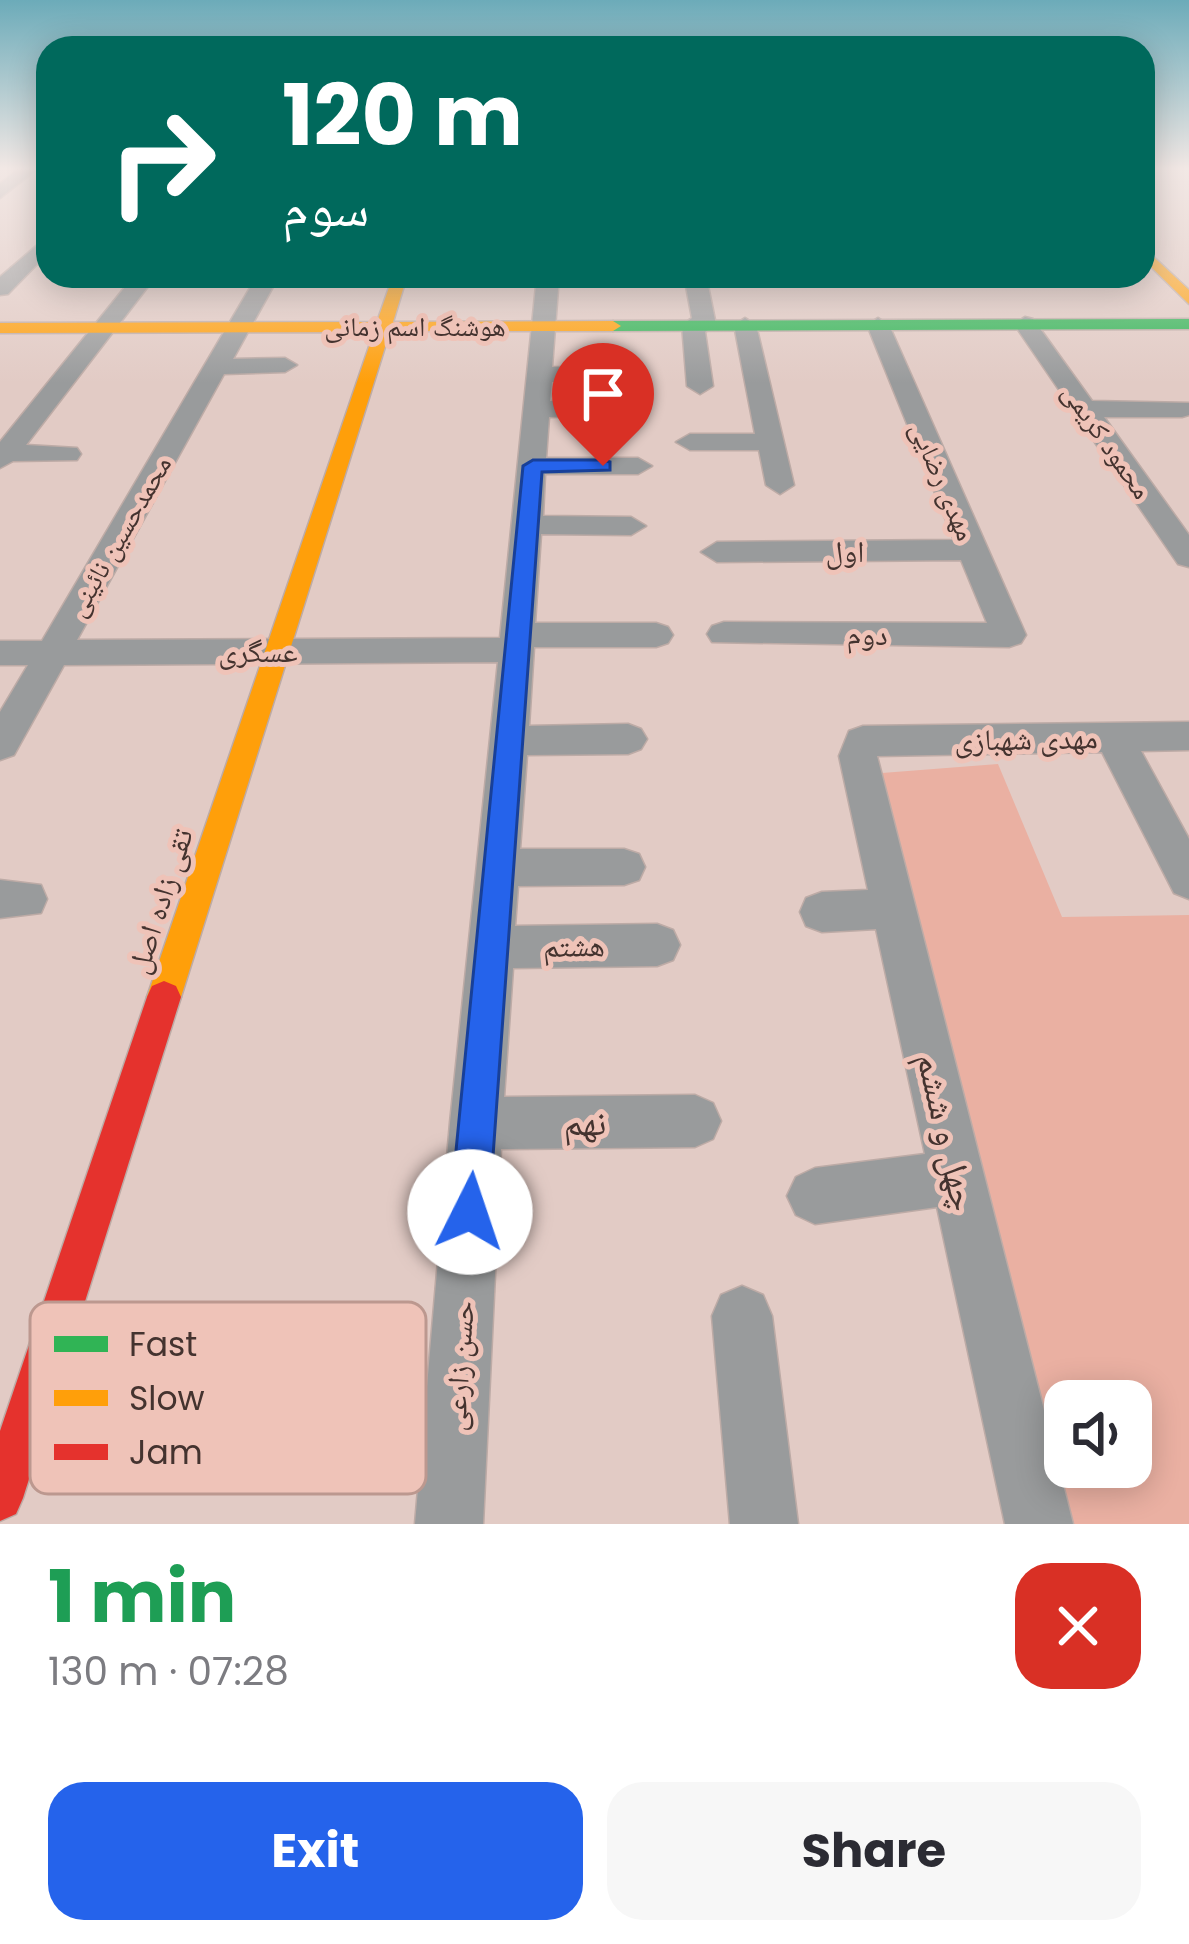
<!DOCTYPE html>
<html lang="en">
<head>
<meta charset="utf-8">
<style>
	:root { --surface:#fff; --page:#f7f7f7; --text:#2b2b33; --muted:#7c7c81; --accent:#2563eb }
	body { margin:0; font-family:Poppins,"Noto Naskh Arabic",sans-serif; background:var(--page); color:var(--text); height:100vh; display:flex; flex-direction:column; font-size:45px; white-space:nowrap }
	* { box-sizing:border-box; margin:0 }
	p { font-size:39px; color:var(--muted) }
	.icon { flex:none; width:66px; height:66px; fill:none; stroke:currentColor; stroke-width:2; stroke-linecap:round; stroke-linejoin:round }
	.map { position:relative; height:1524px; overflow:hidden }
	.panel { display:flex; flex-direction:column; background:var(--surface); flex:1 }
	.panel>* { flex:none }
	.banner { position:absolute; left:36px; top:36px; width:1119px; height:252px; border-radius:36px; box-shadow:0 6px 30px #0003; background:#00695c; color:#fff; overflow:hidden }
	.fabs { position:absolute; left:1044px; top:1380px; display:grid; gap:24px }
	.fabs a { display:grid; place-items:center; width:108px; height:108px; border-radius:24px; background:var(--surface); box-shadow:0 6px 30px #0003; font-size:60px }
	.pin { position:absolute; display:grid; place-items:center; width:102px; height:102px; color:#fff; margin:-123px -51px; border-radius:50% 50% 50% 0; rotate:-45deg; box-shadow:0 0 12px #0007 }
	.pin .icon { rotate:45deg }
	.me { position:absolute; width:132px; margin:-66px; rotate:4deg; stroke-linejoin:round; filter:drop-shadow(0 0 9px #0008) }
	.turn { display:flex; align-items:center; gap:42px; height:252px; padding:0 48px; font-size:54px }
	.turn .icon { width:156px; height:156px; stroke-width:2.5 }
	.turn b { display:block; font-size:84px; line-height:102px }
	.round { display:grid; place-items:center; flex:none; width:126px; height:126px; border-radius:36px; background:var(--page) }
	.head { display:flex; align-items:center; justify-content:space-between; height:204px; padding:0 48px }
	h1 { font-size:72px; font-weight:700; line-height:90px; color:#1e9e55 }
	.button { display:flex; gap:24px; margin-top:auto; padding:24px 48px }
	.button a { flex:1; height:138px; border-radius:36px; background:var(--accent); color:#fff; font-size:48px; font-weight:700; line-height:138px; text-align:center }
	.button a+a { background:var(--page); color:var(--text) }
	.map>svg:first-child { display:block }
	.green { fill:#eab0a2; fill-rule:evenodd }
	.lines { fill:none; stroke-linecap:round; stroke-linejoin:round }
	.street-casing { stroke:#bdaba6; stroke-width:3 }
	.fast-casing { stroke:#bdaba6; stroke-width:3 }
	.slow-casing { stroke:#bdaba6; stroke-width:3 }
	.jam-casing { stroke:#bdaba6; stroke-width:3 }
	.street { fill:#999b9c; fill-rule:evenodd }
	.fast { fill:#30b455; fill-rule:evenodd }
	.slow { fill:#ff9f0a; fill-rule:evenodd }
	.jam { fill:#e5322d; fill-rule:evenodd }
	.route { fill:#2563eb; stroke:#184099; stroke-width:3 }
	.labels { text-anchor:middle; dominant-baseline:central; stroke-width:10; stroke-linejoin:round; paint-order:stroke }
	.far-street-label { font-size:27px; fill:#44332f; stroke:#efc3b8 }
	.street-label { font-size:30px; fill:#44332f; stroke:#efc3b8 }
	.near-street-label { font-size:36px; fill:#44332f; stroke:#efc3b8 }
	.key { fill:#efc3b8; stroke:#bc988f; stroke-width:3 }
	.key-label { font-size:33px; fill:#44332f }
</style>
</head>
<body>
<div class="map">
<svg width="1189" height="1524" viewBox="0 0 1189 1524">
	<rect width="100%" height="100%" fill="#e2cbc5"/>
	<!-- green -->
	<path class="green" d="M998 764 1062 917 1189 915V1524H1074L882 773ZM1065 1401H1131V1467H1065Z"/>
	<g class="lines">
		<!-- street casing -->
		<g class="street-casing">
			<path id="street" d="M18 169H37L0 198V184Z
				M48 236V253L8 294 0 295V277Z
				M134 276H156L26 445 77 448 81 454 77 460 13 461 0 468V442Z
				M257 276H279L233 359 285 358 297 365 285 372 224 374 77 640 500 638 537 276H559L552 367 630 368 642 375 630 382H552L550 401 621 399 634 407 621 415 549 417 546 458H638L652 466 638 474H545L543 516 631 517 646 526 631 535 541 534 535 623H656L668 627 673 635 668 643 656 647H534L529 726 628 724 641 729 647 739 641 749 628 754 527 755 520 849H624L639 854 645 867 639 880 624 885 518 886 515 926 657 924 673 930 680 945 673 960 657 966 513 968 504 1097 695 1095 713 1103 721 1121 713 1139 695 1147 501 1149 483 1524H415L450 1123 498 662 64 665 14 755 0 760V712L28 665H0V641H42Z
				M684 276H706L716 325 705 332 713 386 700 394 687 386 682 325 692 318Z
				M1025 317 1033 319 1092 401 1189 403V415L1182 417H1104L1189 535V567L1178 564 1014 324Z
				M745 318 756 325 794 485 780 494 766 485 759 450H690L676 442 690 434H755L734 325Z
				M878 318 889 325 1026 635 1021 643 1009 647 712 642 707 634 712 626 724 622 987 623 961 560 717 562 701 552 717 542 954 540 867 325Z
				M1189 722V750L1141 751 1189 839V899L1174 893 1102 752 877 756 1073 1524H1005L937 1207 815 1224 796 1215 787 1196 796 1177 815 1168 925 1154 876 929 822 932 806 926 800 912 806 898 822 892 868 890 839 756 849 731 863 726Z
				M0 880 41 885 47 899 41 913 0 918Z
				M742 1286 763 1295 772 1316 798 1524H730L712 1316 721 1295Z"/>
		</g>
		<!-- fast casing -->
		<g class="fast-casing">
			<path id="fast" d="M1189 319V329L613 331 605 326 613 321Z"/>
		</g>
		<!-- slow casing -->
		<g class="slow-casing">
			<path id="slow" d="M1143 247 1189 290V304L1143 259Z
				M393 276H407L393 322 613 321 621 326 613 331H390L181 997 176 1008 164 1013 152 1008 147 997 374 332 0 333V323L377 322Z"/>
		</g>
		<!-- jam casing -->
		<g class="jam-casing">
			<path id="jam" d="M164 981 176 986 181 997 23 1498 16 1514 0 1521V1431L147 997 152 986Z"/>
		</g>
		<!-- street -->
		<use href="#street" class="street"/>
		<!-- fast -->
		<use href="#fast" class="fast"/>
		<!-- slow -->
		<use href="#slow" class="slow"/>
		<!-- jam -->
		<use href="#jam" class="jam"/>
	</g>
	<!-- sky -->
	<linearGradient id="sky" x2="0" y2="1"><stop stop-color="#6cabb9"/><stop offset="0.44" stop-color="#f2e8e5"/><stop offset="1" stop-color="#f2e8e5" stop-opacity="0"/></linearGradient>
	<rect width="1189" height="383" fill="url(#sky)"/>
	<!-- route -->
	<path class="route" d="M603 460 610 462V470L542 472 489 1212 484 1226 470 1231 456 1226 450 1212 523 466 533 460Z"/>
	<g class="labels">
		<!-- far-street labels -->
		<g class="far-street-label">
			<text x="415" y="326">هوشنگ اسم زمانی</text>
			<text transform="translate(1107 441) rotate(55)">محمود کریمی</text>
			<text transform="translate(943 481) rotate(67)">مهدی رضایی</text>
			<text transform="translate(119 536) rotate(-60)">محمدحسین نائینی</text>
		</g>
		<!-- street labels -->
		<g class="street-label">
			<text x="845" y="551">اول</text>
			<text x="867" y="634">دوم</text>
			<text x="258" y="651">عسگری</text>
			<text transform="translate(1026 739) rotate(-1)">مهدی شهبازی</text>
			<text transform="translate(160 901) rotate(-72)">تقی زاده اصل</text>
			<text transform="translate(574 946) rotate(-1)">هشتم</text>
			<text transform="translate(459 1366) rotate(-86)">حسن زارعی</text>
		</g>
		<!-- near-street labels -->
		<g class="near-street-label">
			<text x="585" y="1122">نهم</text>
			<text transform="translate(947 1132) rotate(77)">چهل و ششم</text>
		</g>
	</g>
	<!-- legend -->
	<rect x="30" y="1302" width="396" height="192" rx="18" class="key"/>
	<rect x="54" y="1336" width="54" height="16" fill="#30b455"/>
	<rect x="54" y="1390" width="54" height="16" fill="#ff9f0a"/>
	<rect x="54" y="1444" width="54" height="16" fill="#e5322d"/>
	<g class="key-label">
		<text x="129" y="1356">Fast</text>
		<text x="129" y="1410">Slow</text>
		<text x="129" y="1464">Jam</text>
	</g>
</svg>
<div class="fabs">
<a><svg class="icon" aria-label="sound" viewBox="0 0 24 24"><path d="M4 9h4l5-4v14l-5-4H4zM17 9q2 3 0 6"/></svg></a>
</div>
<div class="pin" style="left:603px;top:466px;background:#d93025"><svg class="icon" aria-label="arrive" viewBox="0 0 24 24"><path d="M6 21V4h12l-3 4 3 4H6"/></svg></div>
<svg class="me" style="left:470px;top:1212px" viewBox="-20 -20 40 40"><circle r="19" fill="#fff"/><path d="M0-13L10 11 0 6-10 11z" fill="#2563eb"/></svg>
<div class="banner">
<div class="turn"><svg class="icon" aria-label="right" viewBox="0 0 24 24"><path d="M7 20v-9h11M14 6l5 5-5 5"/></svg><div><b>120 m</b>سوم</div></div>
</div>
</div>
<section class="panel">
<div class="head"><div><h1>1 min</h1><p>130 m · 07:28</p></div><a class="round" style="background:#d93025;color:#fff"><svg class="icon" aria-label="close" viewBox="0 0 24 24"><path d="M6 6l12 12M18 6L6 18"/></svg></a></div>
<div class="button"><a>Exit</a><a>Share</a></div>
</section>
</body>
</html>
